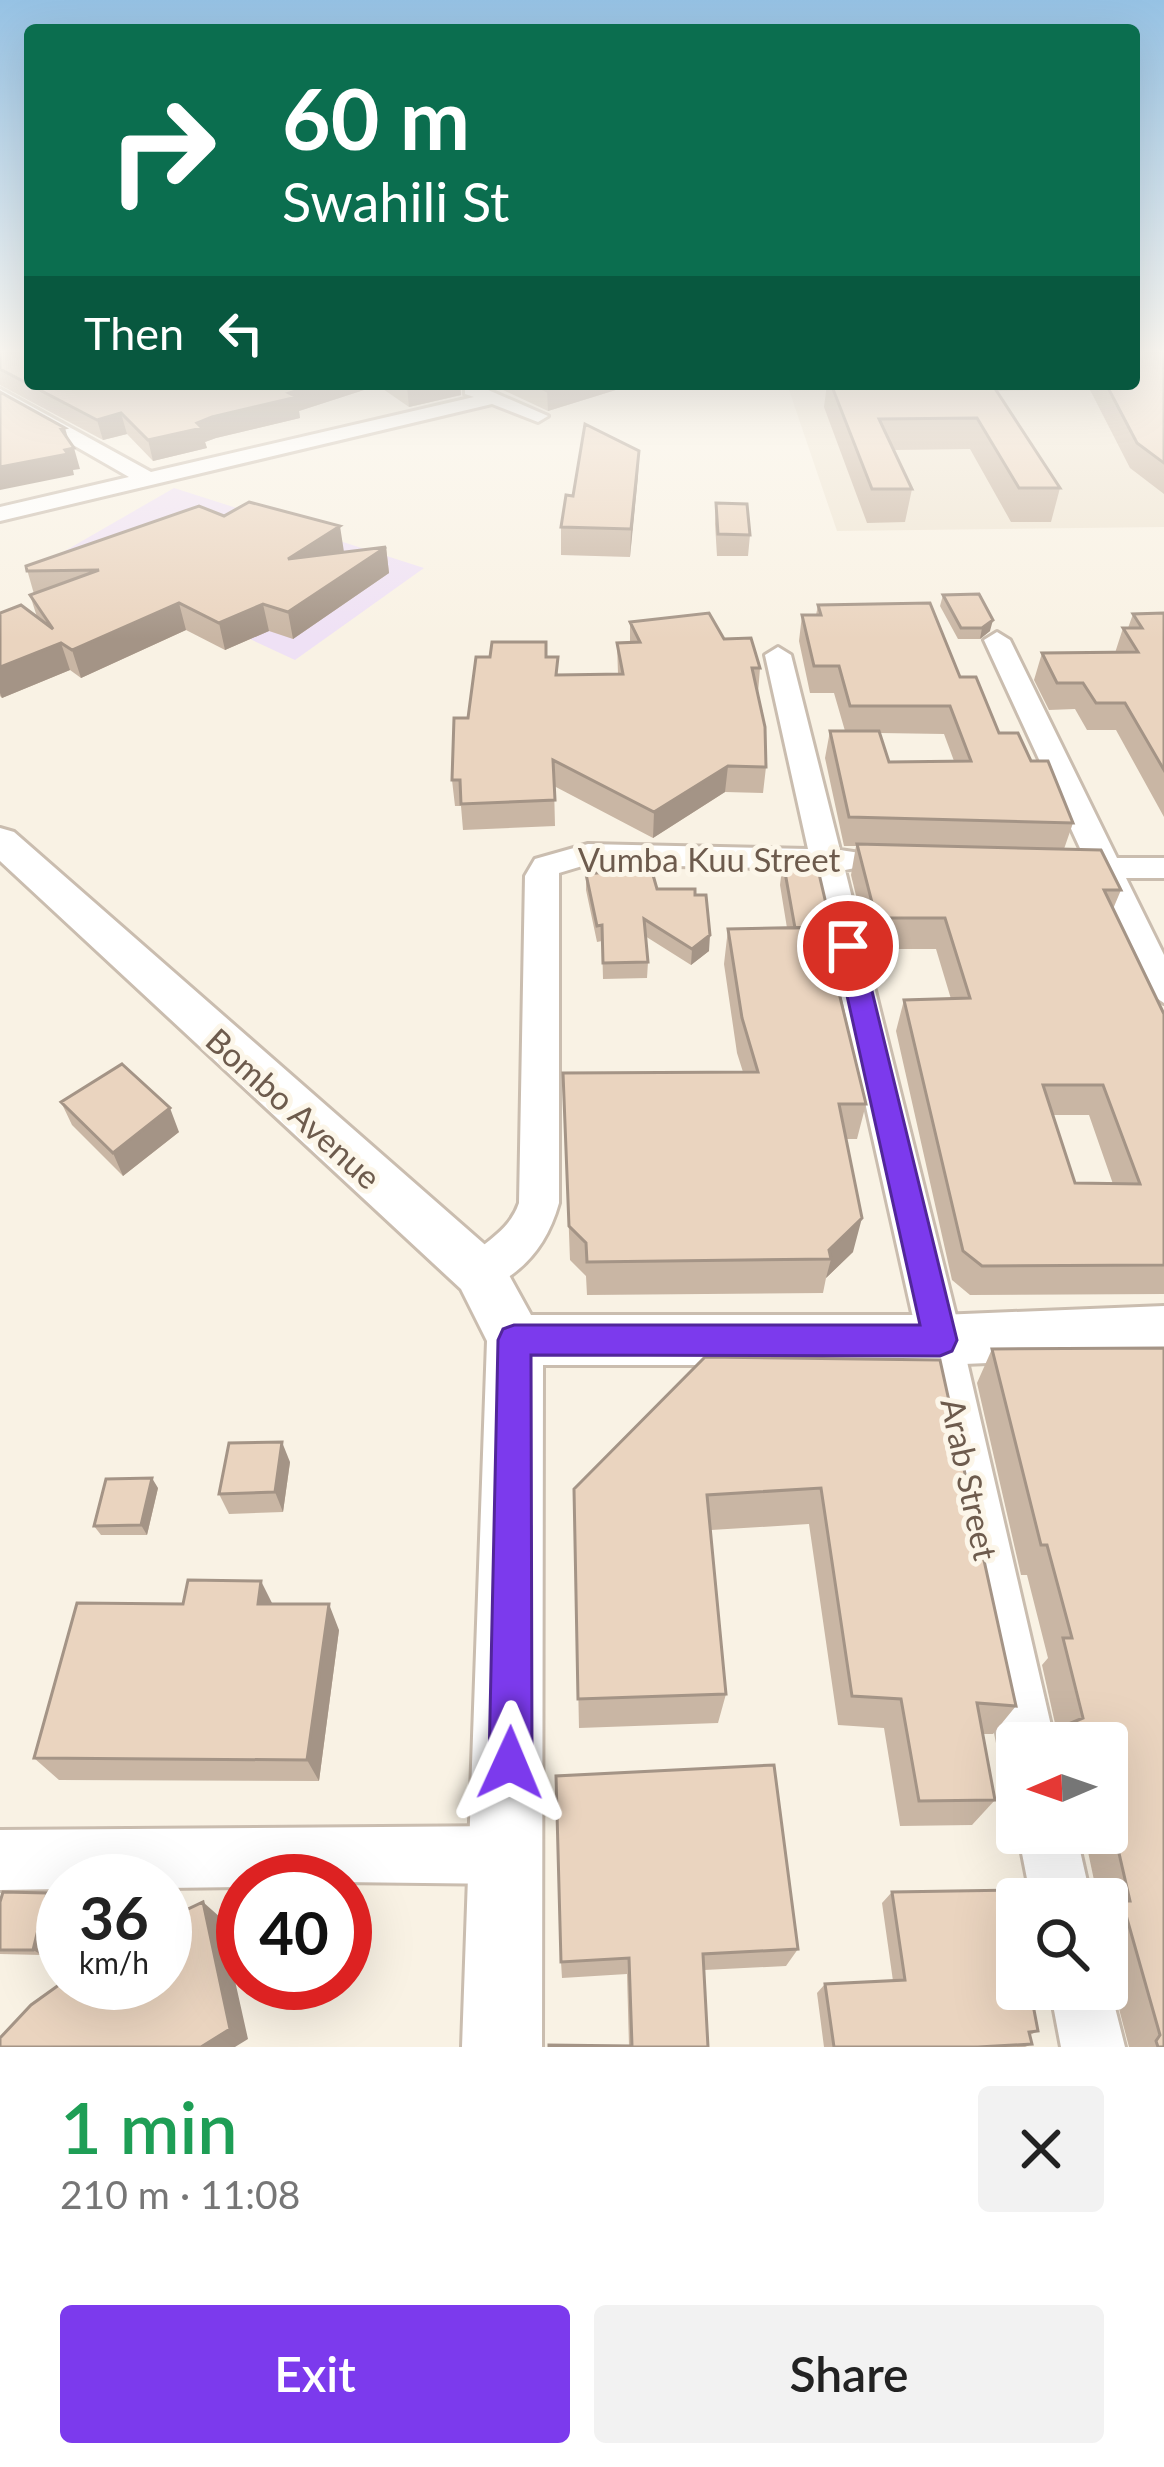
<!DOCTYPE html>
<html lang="en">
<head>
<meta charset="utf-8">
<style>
	:root { --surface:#fff; --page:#f2f2f2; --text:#222; --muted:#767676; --accent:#7c3aed }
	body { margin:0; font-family:Lato,sans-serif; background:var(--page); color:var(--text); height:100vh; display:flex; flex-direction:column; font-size:45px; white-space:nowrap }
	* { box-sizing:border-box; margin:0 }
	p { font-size:39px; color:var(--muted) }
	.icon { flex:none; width:66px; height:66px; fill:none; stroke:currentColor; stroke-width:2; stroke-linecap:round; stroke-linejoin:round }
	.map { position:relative; height:2047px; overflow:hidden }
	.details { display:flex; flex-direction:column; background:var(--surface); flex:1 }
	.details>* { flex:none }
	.guide { position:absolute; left:24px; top:24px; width:1116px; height:366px; border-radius:12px; box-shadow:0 12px 48px #0002; background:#0b6e4f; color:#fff; overflow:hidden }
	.needle { width:78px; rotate:268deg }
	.buttons { position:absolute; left:996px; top:1722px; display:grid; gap:24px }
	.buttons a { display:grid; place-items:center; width:132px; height:132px; border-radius:12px; background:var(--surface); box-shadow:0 12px 48px #0002; font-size:60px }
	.speed { position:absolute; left:36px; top:1854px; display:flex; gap:24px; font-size:60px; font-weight:700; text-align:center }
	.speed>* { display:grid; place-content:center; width:156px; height:156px; border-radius:50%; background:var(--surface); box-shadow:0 12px 48px #0002; line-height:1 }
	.speed small { font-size:30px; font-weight:400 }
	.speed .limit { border:18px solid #d22; background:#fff; color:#111 }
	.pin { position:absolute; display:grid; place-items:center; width:102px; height:102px; color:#fff; margin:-51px; border:6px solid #fff; border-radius:50%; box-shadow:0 3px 12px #0007 }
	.me { position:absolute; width:132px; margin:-66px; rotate:1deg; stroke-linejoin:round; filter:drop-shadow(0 0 9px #0008) }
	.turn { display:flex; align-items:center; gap:42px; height:252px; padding:0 60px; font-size:54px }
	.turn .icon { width:156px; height:156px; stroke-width:2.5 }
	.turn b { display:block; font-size:84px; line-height:102px }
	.then { display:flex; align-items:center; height:114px; padding:0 60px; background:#0003; gap:24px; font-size:45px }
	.round { display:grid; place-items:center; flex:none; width:126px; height:126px; border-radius:12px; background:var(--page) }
	.head { display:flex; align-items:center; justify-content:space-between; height:204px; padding:0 60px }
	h1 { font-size:72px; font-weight:600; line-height:90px; color:#1e9e55 }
	.primary-button { display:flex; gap:24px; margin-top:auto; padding:24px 60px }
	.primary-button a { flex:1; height:138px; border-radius:12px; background:var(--accent); color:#fff; font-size:48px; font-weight:600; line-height:138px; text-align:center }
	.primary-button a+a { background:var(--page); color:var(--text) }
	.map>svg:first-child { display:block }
	.residential { fill:#efe5d3 }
	.education { fill:#efe1f5 }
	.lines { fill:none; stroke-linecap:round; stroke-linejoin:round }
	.minor-casing { stroke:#cabdaf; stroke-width:6 }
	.tertiary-casing { stroke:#cabdaf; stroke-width:6 }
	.minor { fill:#fff; fill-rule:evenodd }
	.tertiary { fill:#fff; fill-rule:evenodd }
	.wall { fill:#c9b6a4; fill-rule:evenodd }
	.shaded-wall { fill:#a49486 }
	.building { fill:#ead4bf; stroke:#a49486; stroke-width:3; fill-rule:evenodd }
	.route { fill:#7c3aed; stroke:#51269a; stroke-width:3 }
	.labels { text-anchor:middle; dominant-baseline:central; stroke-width:10; stroke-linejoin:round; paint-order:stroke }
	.street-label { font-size:33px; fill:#6d5b4d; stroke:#fcf6e9 }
</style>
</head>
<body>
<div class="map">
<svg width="1164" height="2047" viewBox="0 0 1164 2047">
	<rect width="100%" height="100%" fill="#f9f2e4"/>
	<!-- residential -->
	<path class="residential" d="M1164 352V527L837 531 787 384H1134Z"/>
	<!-- education -->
	<path class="education" d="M174 488 424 568 295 660 63 552Z"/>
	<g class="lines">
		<!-- minor casing -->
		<g class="minor-casing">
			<path id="minor" d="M465 386H479L548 416 538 422 492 404 0 521V507L129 477 0 403V389L151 472 474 397 465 394Z
				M997 632 1010 640 1117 858H1164V878H1126L1164 955V1003L1146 991 1095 879H1066L1050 869 1055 862 1085 859 984 640Z
				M778 647 791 655 840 850 860 853 865 860 860 867 845 870 962 1340 1055 1743H1017V1767L1007 1763 999 1743 918 1340 813 869 589 864 559 873V1203C547 1246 522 1276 480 1291L465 1286 459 1273C473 1244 507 1238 519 1203L525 876 535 859 588 844 808 849 765 655Z
				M508 1826 529 1834 537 1855 529 1876 508 1884 243 1881V1887L165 1888V1881H63V1889L0 1890V1830Z
				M1018 1833H1076L1091 1899H1031Z
				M1107 1976 1125 2047H1061L1050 1989H1107Z"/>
		</g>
		<!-- tertiary casing -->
		<g class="tertiary-casing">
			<path id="tertiary" d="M0 828 14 832 499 1257 531 1315H940L1164 1306V1356L940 1365H543L542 2047H462L487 1341 461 1289 0 861Z"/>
		</g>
		<!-- minor -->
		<use href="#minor" class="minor"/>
		<!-- tertiary -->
		<use href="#tertiary" class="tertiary"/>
	</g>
	<!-- wall -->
	<path class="wall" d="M0 352 30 384H460L461 395 409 407 383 389H367L299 411 300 418 216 438 205 442 207 448 153 461 127 434 103 440 0 385Z
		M1164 352V494L1130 468 1089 388 997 391 1060 488 1051 522H1011L970 449 894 450 912 489 905 522 867 523 824 407 827 384H1134Z
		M503 384H635L548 411 503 390Z
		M639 451 630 557 561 555V527L573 496Z
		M716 503 750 535 748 556H717L715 524Z
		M224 516 344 552 386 547 389 573 293 639 269 631 225 650 186 630 81 678 70 670 2 698 0 696V613L37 617 30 595 34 594 26 566Z
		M943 595 990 631 980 639H958L940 606Z
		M818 605 960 677 999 733 1031 761 1073 823 1064 849 1121 890 1113 909 1164 1014V1294L970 1295 952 1280 896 1031 904 1000 951 999 936 949H869L851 875 856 846H844L825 758 830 731H845L834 693H810L799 641 802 615H816ZM880 733 944 734 954 761 889 762ZM1053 1115H1089L1113 1184 1075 1183Z
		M1164 613V817L1116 730H1087L1075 709 1049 710 1034 680 1042 653H1115L1123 628H1128L1133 614Z
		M630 622 724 639 760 668 758 693 766 767 763 793 725 792 653 838 554 786 555 826 463 830 461 806H455L452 780 468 718 547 657 558 675 618 674 617 643 630 642Z
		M783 861 831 925 827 945 866 1104 857 1139H846L853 1252 826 1278 823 1293 587 1295 586 1276 570 1260 563 1073 743 1072 737 1053 724 964 728 929 787 928 780 885Z
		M586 874 657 889 709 951 691 965 645 936 648 962 647 978 603 979 602 941 597 942 586 890Z
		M61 1102 179 1132 123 1176 72 1125Z
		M1164 1348V2047H1129L1107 1963V1899H1098L1084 1833H1107V1743H1052L1058 1737 1042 1665 1048 1658 1027 1575H1021L977 1383 992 1349Z
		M705 1357 1016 1706 993 1734H982L995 1800 972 1825 900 1826 884 1728 838 1725 809 1524 711 1530 726 1694 718 1723 579 1728 574 1489Z
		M290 1462 283 1512 229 1514 219 1494Z
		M158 1488 147 1535H101L94 1526Z
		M273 1604 339 1630 319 1781 59 1780 34 1758Z
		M892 1892 1017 1989 1038 2031 1030 2035 1032 2044 1025 2047H824L817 1993 825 1984 893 1981 882 1903Z
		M47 1893 56 1898 42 1955 0 1954V1902Z
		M798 1949 786 1966 704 1970 708 2047 629 2046 627 1974 562 1978 561 1962Z"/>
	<!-- shaded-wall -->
	<path class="shaded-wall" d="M318 384H366L367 389 299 411 300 418 216 438 205 442 207 448 153 461 148 440 212 417Z
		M422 384H460L461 395 409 407 407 387Z
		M570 384H635L548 411 547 391Z
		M121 413 127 434 103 440 97 420Z
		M65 428 71 448H74L80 469 73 470 74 475 0 490V467Z
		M639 451 638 477 630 557 631 529Z
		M340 526 344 552 288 559Z
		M386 547 389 573 293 639 288 612Z
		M179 603 186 630 81 678 72 650Z
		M263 604 269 631 225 650 219 623Z
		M993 620 990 631 980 639 982 628Z
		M61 643 70 670 2 698 0 693V667Z
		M728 766 725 792 653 838 654 812Z
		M710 935 709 951 691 965 692 949Z
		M170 1108 179 1132 123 1176 113 1153Z
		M862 1218 853 1252 826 1278 831 1259 829 1250Z
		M282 1442 290 1462 283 1512 275 1492Z
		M152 1478 158 1488 147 1535 141 1525Z
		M261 1581 274 1607 258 1604Z
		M329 1604 339 1630 319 1781 307 1760Z
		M47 1893 56 1898 42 1955 33 1950Z
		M203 1902 221 1918 248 2039 235 2047H201Z"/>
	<!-- building -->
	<path class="building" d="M0 352H30V384H318L289 393 297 397 212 417 197 423 202 428 148 440 121 413 97 420 0 369Z
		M1134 352H1164V463L1137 443 1106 384H1134Z
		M533 384H570L547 391Z
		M831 384H992L1060 488H1019L977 418 879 419 912 489H872Z
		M0 392 65 428 61 429 74 448 65 450 68 454 0 467Z
		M585 424 639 451 631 529 561 527 566 495 573 496Z
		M249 502 340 526 288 559 386 547 288 612 263 604 219 623 179 603 72 650 61 643 0 667V613L21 605 53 629 30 595 99 570 27 571 26 566 199 506 224 516Z
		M716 503 747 504 750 535 718 534Z
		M979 594 993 620 982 628H961L943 595Z
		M930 603 960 677H976L999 733H1018L1031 761H1048L1073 823 849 817 830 731H879L889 762 971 761 950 706H850L839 666H814L802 615H821L818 605Z
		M709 613 724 639 751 638 760 668H752L765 727 766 767 728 766 654 812 553 760 555 800 461 804 460 780H452L454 718H468L476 657H490L492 642H546V657H558L556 675 623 674 617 643 640 642 630 622Z
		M1164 613V770L1125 703H1096L1083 683H1057L1042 653 1138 652 1123 628H1142L1133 614Z
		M857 844 1101 850 1121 890H1104L1164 1014V1265L982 1266 963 1251 904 1000 970 998 945 918H876ZM1043 1085H1103L1140 1184 1075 1183Z
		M783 861H816L831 925H823L826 939 823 927 795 928Z
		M651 868 657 889H695V895H706L710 935 692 949 644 919 648 962 603 963 602 925 597 926 586 874Z
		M823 927 866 1104H839L862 1218 829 1250 831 1259 587 1262 586 1243 569 1226 563 1073 758 1072 742 1018 728 929Z
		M122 1064 170 1108 113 1153 61 1102Z
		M1164 1348V2047H1158L1156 2041 1160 2035 1122 1901H1130L1107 1801V1743H1076L1071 1723 1083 1718 1063 1638H1072L1047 1545H1041L992 1349Z
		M705 1357 940 1360 1016 1706 977 1703 995 1800 919 1801 901 1699 852 1696 821 1488 707 1495 726 1694 578 1699 574 1489Z
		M282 1442 275 1492 219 1494 229 1443Z
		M152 1478 141 1525 94 1526 106 1479Z
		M188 1580 261 1581 258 1604H329L307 1760 34 1758 77 1603 183 1604Z
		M774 1765 798 1949 703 1954 708 2047H549V2045L632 2046 629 1958 561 1962 556 1776Z
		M1016 1890 1018 1899 1017 1989H1030L1038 2031 1029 2032 1032 2044 978 2047H834L825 1984 905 1980 892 1892Z
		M3 1892 47 1893 33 1950H0V1902Z
		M203 1902 230 2029 201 2047H0V2038L31 2005 63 1982 165 1983V1920Z"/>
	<!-- sky -->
	<linearGradient id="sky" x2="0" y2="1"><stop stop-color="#96c2e4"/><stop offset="0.55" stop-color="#fcf9f3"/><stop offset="1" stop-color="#fcf9f3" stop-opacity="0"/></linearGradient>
	<rect width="1164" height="639" fill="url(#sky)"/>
	<!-- route -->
	<path class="route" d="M848 937 861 946 957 1340 952 1351 940 1356 531 1355 532 1763 525 1778 510 1784 495 1778 489 1763 498 1340 503 1329 514 1325H920L836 946Z"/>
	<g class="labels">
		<!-- street labels -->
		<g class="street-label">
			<text x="709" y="859">Vumba Kuu Street</text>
			<text transform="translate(294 1108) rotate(42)">Bombo Avenue</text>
			<text transform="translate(970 1479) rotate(78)">Arab Street</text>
		</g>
	</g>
</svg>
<div class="buttons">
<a><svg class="needle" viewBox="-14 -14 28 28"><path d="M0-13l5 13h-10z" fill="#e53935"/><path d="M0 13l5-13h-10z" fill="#767676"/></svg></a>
<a><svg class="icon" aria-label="search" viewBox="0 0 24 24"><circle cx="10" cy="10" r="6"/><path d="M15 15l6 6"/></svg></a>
</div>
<div class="speed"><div>36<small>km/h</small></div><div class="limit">40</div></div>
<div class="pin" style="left:848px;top:946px;background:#d93025"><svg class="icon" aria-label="arrive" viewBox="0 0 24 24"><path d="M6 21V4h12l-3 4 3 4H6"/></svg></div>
<svg class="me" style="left:510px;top:1763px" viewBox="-20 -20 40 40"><path d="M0-17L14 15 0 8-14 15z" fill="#7c3aed" stroke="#fff" stroke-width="4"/></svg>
<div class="guide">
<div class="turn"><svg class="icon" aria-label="right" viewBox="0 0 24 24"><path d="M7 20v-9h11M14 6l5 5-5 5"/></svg><div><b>60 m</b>Swahili St</div></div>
<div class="then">Then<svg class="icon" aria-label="left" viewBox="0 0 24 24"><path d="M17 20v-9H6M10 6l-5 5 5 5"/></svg></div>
</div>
</div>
<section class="details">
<div class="head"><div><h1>1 min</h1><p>210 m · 11:08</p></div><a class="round"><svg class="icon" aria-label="close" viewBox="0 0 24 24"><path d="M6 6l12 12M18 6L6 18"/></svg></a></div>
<div class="primary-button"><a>Exit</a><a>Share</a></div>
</section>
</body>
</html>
